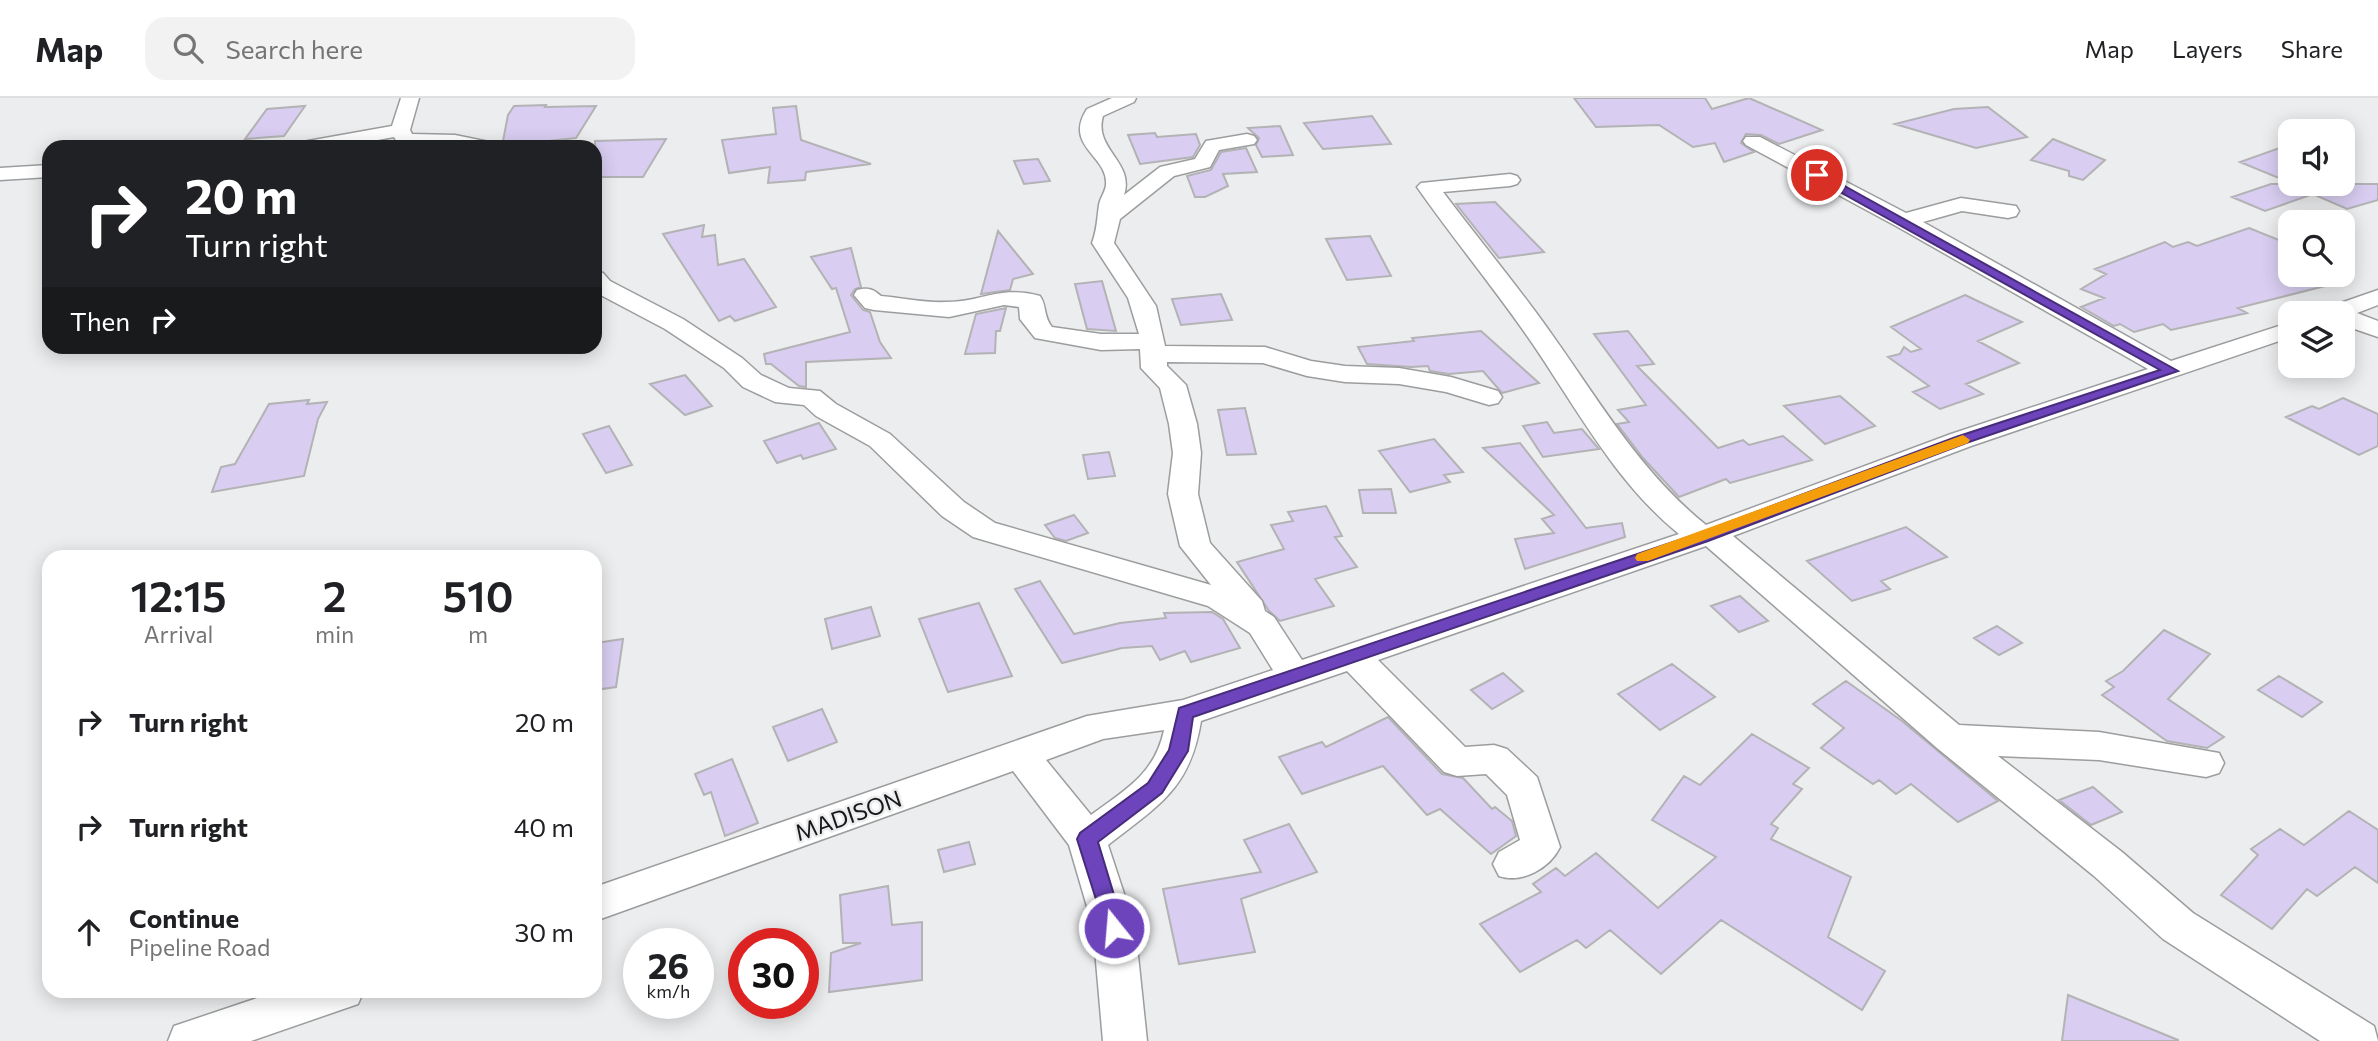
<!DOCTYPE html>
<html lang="en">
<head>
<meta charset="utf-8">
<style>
	:root { --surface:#fff; --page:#f2f2f2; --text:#202124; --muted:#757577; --line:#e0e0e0 }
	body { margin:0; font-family:Commissioner,sans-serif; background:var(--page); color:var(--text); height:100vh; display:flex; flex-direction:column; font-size:26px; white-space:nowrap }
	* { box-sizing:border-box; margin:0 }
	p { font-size:23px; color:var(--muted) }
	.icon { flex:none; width:38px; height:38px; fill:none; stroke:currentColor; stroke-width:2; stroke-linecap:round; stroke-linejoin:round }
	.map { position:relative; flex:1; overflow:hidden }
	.drawer { position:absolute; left:42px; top:452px; width:560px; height:448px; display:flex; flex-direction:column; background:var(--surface); border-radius:21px; box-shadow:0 4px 18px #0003 }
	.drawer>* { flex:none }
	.banner { position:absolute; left:42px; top:42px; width:560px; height:214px; border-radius:21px; box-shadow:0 4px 18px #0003; background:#202124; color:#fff; overflow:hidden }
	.tools { position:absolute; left:2278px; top:21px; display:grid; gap:14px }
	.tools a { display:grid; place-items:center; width:77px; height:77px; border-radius:14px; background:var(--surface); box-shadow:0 4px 18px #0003; font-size:35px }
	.speed { position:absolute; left:623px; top:830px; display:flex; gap:14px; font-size:35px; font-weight:700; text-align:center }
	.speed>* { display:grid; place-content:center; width:91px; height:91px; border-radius:50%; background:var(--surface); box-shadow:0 4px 18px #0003; line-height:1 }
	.speed small { font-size:18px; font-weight:400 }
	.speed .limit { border:10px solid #d22; background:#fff; color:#111 }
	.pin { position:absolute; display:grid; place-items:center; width:60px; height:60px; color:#fff; margin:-30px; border:4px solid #fff; border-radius:50%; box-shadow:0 2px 7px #0007 }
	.me { position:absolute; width:77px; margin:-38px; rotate:343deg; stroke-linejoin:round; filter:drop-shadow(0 0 5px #0008) }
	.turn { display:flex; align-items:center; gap:24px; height:147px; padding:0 28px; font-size:32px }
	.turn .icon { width:91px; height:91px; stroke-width:2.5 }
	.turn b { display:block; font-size:49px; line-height:60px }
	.then { display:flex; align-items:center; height:66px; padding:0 28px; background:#0003; gap:14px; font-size:26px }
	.eta { display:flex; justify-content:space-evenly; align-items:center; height:119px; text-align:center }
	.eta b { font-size:42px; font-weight:600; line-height:49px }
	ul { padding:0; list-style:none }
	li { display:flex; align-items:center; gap:21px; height:105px; padding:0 28px }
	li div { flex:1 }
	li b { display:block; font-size:26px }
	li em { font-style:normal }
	header { display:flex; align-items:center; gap:42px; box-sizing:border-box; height:98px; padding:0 35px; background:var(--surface); border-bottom:2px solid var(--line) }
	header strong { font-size:33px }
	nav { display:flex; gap:38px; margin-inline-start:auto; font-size:24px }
	.search { width:490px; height:63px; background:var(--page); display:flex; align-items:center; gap:18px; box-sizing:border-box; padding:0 24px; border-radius:21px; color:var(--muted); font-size:26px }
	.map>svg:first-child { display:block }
	.building { fill:#d9cef1; stroke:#b3b2b4; stroke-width:2 }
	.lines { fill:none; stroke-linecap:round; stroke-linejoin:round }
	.minor-casing { stroke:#9c9d9e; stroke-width:3 }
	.minor { fill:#fff; fill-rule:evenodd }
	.route { fill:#6d44bc; stroke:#472c7a; stroke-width:2 }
	.slow { fill:#f59e0b }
	.labels { text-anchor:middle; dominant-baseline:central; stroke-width:5; stroke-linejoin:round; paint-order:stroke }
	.near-street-label { font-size:23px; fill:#181819; stroke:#ecedee }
</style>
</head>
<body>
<header>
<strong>Map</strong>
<div class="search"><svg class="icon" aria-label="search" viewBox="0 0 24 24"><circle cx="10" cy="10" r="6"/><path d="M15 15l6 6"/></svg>Search here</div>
<nav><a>Map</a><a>Layers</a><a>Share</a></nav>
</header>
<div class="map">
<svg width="2378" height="943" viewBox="0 0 2378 943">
	<rect width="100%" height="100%" fill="#ecedee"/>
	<!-- building -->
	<path class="building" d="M1574 0H1705L1712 11 1749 0 1822 32 1779 46 1761 37 1746 36 1741 45 1754 54 1724 64 1715 45 1693 49 1659 27 1596 29Z
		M546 7 545 9 596 8 576 40 502 48 508 17 514 8Z
		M305 8 284 38 245 41 267 11Z
		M796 8 801 42 871 66 806 74 805 82 768 85 770 69 729 75 722 42 776 36 773 10Z
		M1988 9 2027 39 1976 50 1895 26 1954 11Z
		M1372 18 1391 46 1323 51 1304 25Z
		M1280 28 1293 57 1262 59 1256 47 1259 40 1248 30Z
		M1155 35 1157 39 1196 36 1200 47 1193 59 1140 66 1128 37Z
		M666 41 643 79H595V43Z
		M2053 41 2105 62 2083 82 2069 78V73L2031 62Z
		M2291 46V85L2240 64Z
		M1246 50 1257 74 1223 76 1228 88 1205 99H1195L1187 78 1211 72 1221 54Z
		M1038 61 1050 83 1024 86 1014 63Z
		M2271 86H2378V102L2347 111 2313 96 2265 113 2232 99Z
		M1495 104 1544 154 1499 160 1456 106Z
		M704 127 702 139 715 137 718 167 744 161 776 209 735 223 730 218 719 223 663 136Z
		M2249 130 2291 147V177H2336L2337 185 2238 210 2247 215 2171 232 2163 226 2134 234 2120 226 2114 228 2081 209 2104 200 2081 191 2106 176 2095 171 2165 144 2173 149 2188 144 2197 148Z
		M998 133 1033 176 1013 181 1010 192 981 196Z
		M1370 138 1391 178 1347 182 1326 141Z
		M851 150 861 189 855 191 851 197 863 212 870 214 880 244 891 260 806 264V289L799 288 771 266H766L764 256 850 234 836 190 832 191 811 159Z
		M1102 183 1116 233 1087 231 1075 186Z
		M1221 196 1232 222 1181 227 1172 201Z
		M1965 197 2022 224 1978 243 2019 265 1966 286 1983 296 1940 311 1913 294 1929 288 1888 259 1900 256 1904 249 1911 254 1921 251 1891 229Z
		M1006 210 1000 233H996L995 255 965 256 976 216Z
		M1481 233 1539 285 1502 295 1483 273 1449 276 1430 273 1428 268 1411 269 1367 266 1358 249 1414 243 1412 240Z
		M1628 233 1654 266 1637 268 1718 350 1743 342 1749 347 1783 338 1812 362 1730 385 1726 381 1679 399 1643 360 1617 326 1629 324 1618 312 1646 307 1594 236Z
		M685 277 712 308 685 317 650 286Z
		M1840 298 1875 328 1825 346 1784 308Z
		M2343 300 2378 316V348L2359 357 2286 319 2312 308 2319 311Z
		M309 302 307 306 327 304 318 321 304 378 212 394 221 369 235 366 269 306Z
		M1245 310 1256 356 1227 357 1218 312Z
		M1547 324 1554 335 1582 331 1599 351 1543 359 1523 328Z
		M819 325 836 351 803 361 801 357 777 365 764 343Z
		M609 328 632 367 606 375 583 336Z
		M1434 341 1463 374 1444 377 1450 384 1410 394 1379 353Z
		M1520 345 1586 430 1622 425 1625 439 1525 471 1515 441 1554 435 1542 421 1554 417 1483 350Z
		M1109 354 1115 378 1088 381 1083 357Z
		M1391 391 1396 415H1363L1359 392Z
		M1326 408 1342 438 1335 439 1357 469 1315 481 1334 508 1280 523 1269 513 1237 464 1284 451 1271 427 1293 423 1288 414Z
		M1074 417 1088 435 1066 443 1055 440 1045 427Z
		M1906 429 1947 459 1881 483 1890 491 1852 503 1807 463Z
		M1040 483 1074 536 1120 525 1166 520 1164 515 1212 514 1223 521 1240 550 1191 564 1185 553 1160 562 1152 548 1122 550 1062 565 1015 491Z
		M1740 498 1768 523 1739 534 1711 508Z
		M979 505 1012 578 948 594 919 521Z
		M871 509 880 538 832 551 825 521Z
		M1997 528 2022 545 1999 557 1974 540Z
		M2164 532 2210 556 2168 601 2224 639 2207 650 2167 643 2102 597 2114 589 2106 583 2123 573Z
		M623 541 616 589 595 592V545Z
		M1672 566 1715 599 1660 632 1618 596Z
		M1503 575 1523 593 1492 611 1471 592Z
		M2279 578 2322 604 2302 619 2258 592Z
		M1846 583 1902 623 1998 703 1958 724 1911 686 1896 696 1879 682 1873 686 1821 650 1844 630 1813 606Z
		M822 611 837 644 788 663 773 629Z
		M1388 619 1442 676 1463 680 1492 711 1495 709 1512 723 1516 738 1491 756 1440 711 1427 717 1383 668 1302 696 1279 659 1322 644 1326 649Z
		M1752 636 1809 670 1793 686 1802 691 1771 726 1778 730 1771 741 1851 779 1828 839 1885 873 1862 912 1721 822 1661 876 1610 832 1586 850 1577 842 1520 874 1480 826 1541 794 1533 786 1556 770 1565 778 1596 755 1658 810 1716 759 1652 722 1684 678 1700 687Z
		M732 661 758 725 725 738 711 694 704 697 695 676Z
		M2093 689 2122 714 2091 727 2059 702Z
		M2349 713 2378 732V785L2355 769 2317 798 2307 791 2272 831 2221 797 2258 757 2251 751 2280 731 2304 747Z
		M1289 726 1317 774 1241 801 1255 854 1179 866 1163 791 1261 774 1244 742Z
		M969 744 975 766 944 774 938 752Z
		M888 788 892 827 922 824V882L829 894 831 855 861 845H843L840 797Z
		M2068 897 2178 942V943H2062Z"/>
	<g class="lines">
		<!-- minor casing -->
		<g class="minor-casing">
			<path id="minor" d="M401 0H419L410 32 412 36 455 37 494 45 497 49H419L397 44 394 39 340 49H298L301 45 308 43 392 28Z
				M1112 0H1136L1134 4 1103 18C1093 51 1135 64 1124 97L1160 69 1195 61 1206 43 1247 36 1254 38 1257 42 1254 46 1219 52 1210 69 1174 78 1120 121 1114 145 1156 208 1165 248 1265 249 1311 263 1345 268 1399 270 1451 279 1498 293 1502 299 1498 305 1489 307 1446 294 1399 286 1345 284 1307 278 1263 265 1167 264V268L1186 287 1197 326 1201 355 1198 396 1210 445 1262 503 1265 513 1274 519 1302 562 1679 436C1616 385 1577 311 1532 245 1496 192 1454 142 1417 89L1421 85 1510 76 1517 78 1520 82 1517 86 1510 88 1443 94C1479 142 1518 188 1553 238 1600 304 1641 375 1706 427L1951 336 2148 271 1896 128 1746 47 1743 43 1746 39H1760L1906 115 1961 100 2016 108 2019 113 2016 118 2008 120 1962 113 1923 124 2171 263 2291 224V239L1971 348 1733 438 1959 627 2099 634 2219 655 2224 665 2219 675 2206 679 2099 662 1998 658 2122 754 2193 815 2374 928 2378 943H2320L2163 841 2094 778 1937 650 1706 448 1378 562 1465 649 1494 647 1507 651 1537 679 1560 749C1550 770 1522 786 1499 778L1493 766 1499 754 1520 742 1507 697 1486 676 1457 678 1444 674 1347 573 1201 623C1190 691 1159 707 1108 747L1135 829 1147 943H1103L1093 829 1069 747 1013 673 595 823V789L1087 618 1183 602 1273 572 1250 535 1208 508 973 439 942 418 870 348 816 318 804 307 775 304 743 289 724 270 665 231 595 194V173L603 175 610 183 683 221 742 260 761 277 789 290 820 293 836 306 890 336 964 404 995 425 1211 487 1180 448 1168 396 1173 355 1169 326 1160 290 1141 270 1140 251 1101 252 1035 240 1020 221 1019 209 1004 207 949 219 874 212 865 210 854 197 857 192C868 189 873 191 881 198 903 200 925 205 947 204 983 204 998 187 1040 198 1047 208 1043 218 1052 229L1101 236H1139L1128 200 1092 145C1097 132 1097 121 1099 107 1100 100 1106 93 1106 86 1108 58 1063 48 1087 11ZM1164 632C1155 676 1125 692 1091 717L1046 662 1103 641Z
				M49 67V79L0 82V70Z
				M2378 192V207L2357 215 2378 223V239L2343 227V215H2323L2326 210Z
				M281 892H364L358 906 251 943H168L174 928Z"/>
		</g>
		<!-- minor -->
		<use href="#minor" class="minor"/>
	</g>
	<!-- route -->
	<path class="route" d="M1813 75H1821L2178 273 1966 345 1708 443 1193 619 1188 653 1162 695 1098 744 1124 830 1121 836 1114 839 1107 836 1077 741 1080 735 1148 685 1169 652 1179 610 1697 436 1956 339 2160 272 1813 79Z"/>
	<!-- slow -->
	<path class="slow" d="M1963 337 1970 342 1968 345 1648 463H1637L1635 460 1637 456Z"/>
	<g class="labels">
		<!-- near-street labels -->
		<g class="near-street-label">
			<text transform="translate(848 717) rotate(-19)">MADISON</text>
		</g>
	</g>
</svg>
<div class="tools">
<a><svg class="icon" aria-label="sound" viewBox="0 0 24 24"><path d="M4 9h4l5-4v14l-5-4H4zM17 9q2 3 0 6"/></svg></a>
<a><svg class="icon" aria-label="search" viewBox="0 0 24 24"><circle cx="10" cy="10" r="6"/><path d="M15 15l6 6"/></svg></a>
<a><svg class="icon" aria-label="layers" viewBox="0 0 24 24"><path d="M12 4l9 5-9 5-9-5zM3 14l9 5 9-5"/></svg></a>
</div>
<div class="speed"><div>26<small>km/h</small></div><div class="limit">30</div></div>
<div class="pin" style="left:1817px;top:77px;background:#d93025"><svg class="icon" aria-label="arrive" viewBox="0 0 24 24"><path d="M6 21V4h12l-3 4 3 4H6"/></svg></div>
<svg class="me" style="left:1114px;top:830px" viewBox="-20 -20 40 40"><circle r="17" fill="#6d44bc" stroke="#fff" stroke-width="3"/><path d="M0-11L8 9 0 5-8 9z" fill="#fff"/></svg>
<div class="banner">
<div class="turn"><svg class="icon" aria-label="right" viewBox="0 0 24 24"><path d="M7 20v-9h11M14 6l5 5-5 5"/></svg><div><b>20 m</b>Turn right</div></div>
<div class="then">Then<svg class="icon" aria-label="right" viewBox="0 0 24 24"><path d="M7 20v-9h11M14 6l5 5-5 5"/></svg></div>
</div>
<section class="drawer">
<div class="eta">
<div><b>12:15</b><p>Arrival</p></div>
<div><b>2</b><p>min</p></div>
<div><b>510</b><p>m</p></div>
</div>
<ul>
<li><svg class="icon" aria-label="right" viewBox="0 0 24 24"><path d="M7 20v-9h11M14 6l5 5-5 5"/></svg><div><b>Turn right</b></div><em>20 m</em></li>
<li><svg class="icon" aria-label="right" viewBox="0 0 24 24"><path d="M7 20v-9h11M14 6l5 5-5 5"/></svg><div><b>Turn right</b></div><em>40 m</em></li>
<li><svg class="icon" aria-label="ahead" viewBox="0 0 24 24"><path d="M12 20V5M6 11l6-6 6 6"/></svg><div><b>Continue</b><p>Pipeline Road</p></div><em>30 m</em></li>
</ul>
</section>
</div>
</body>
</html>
